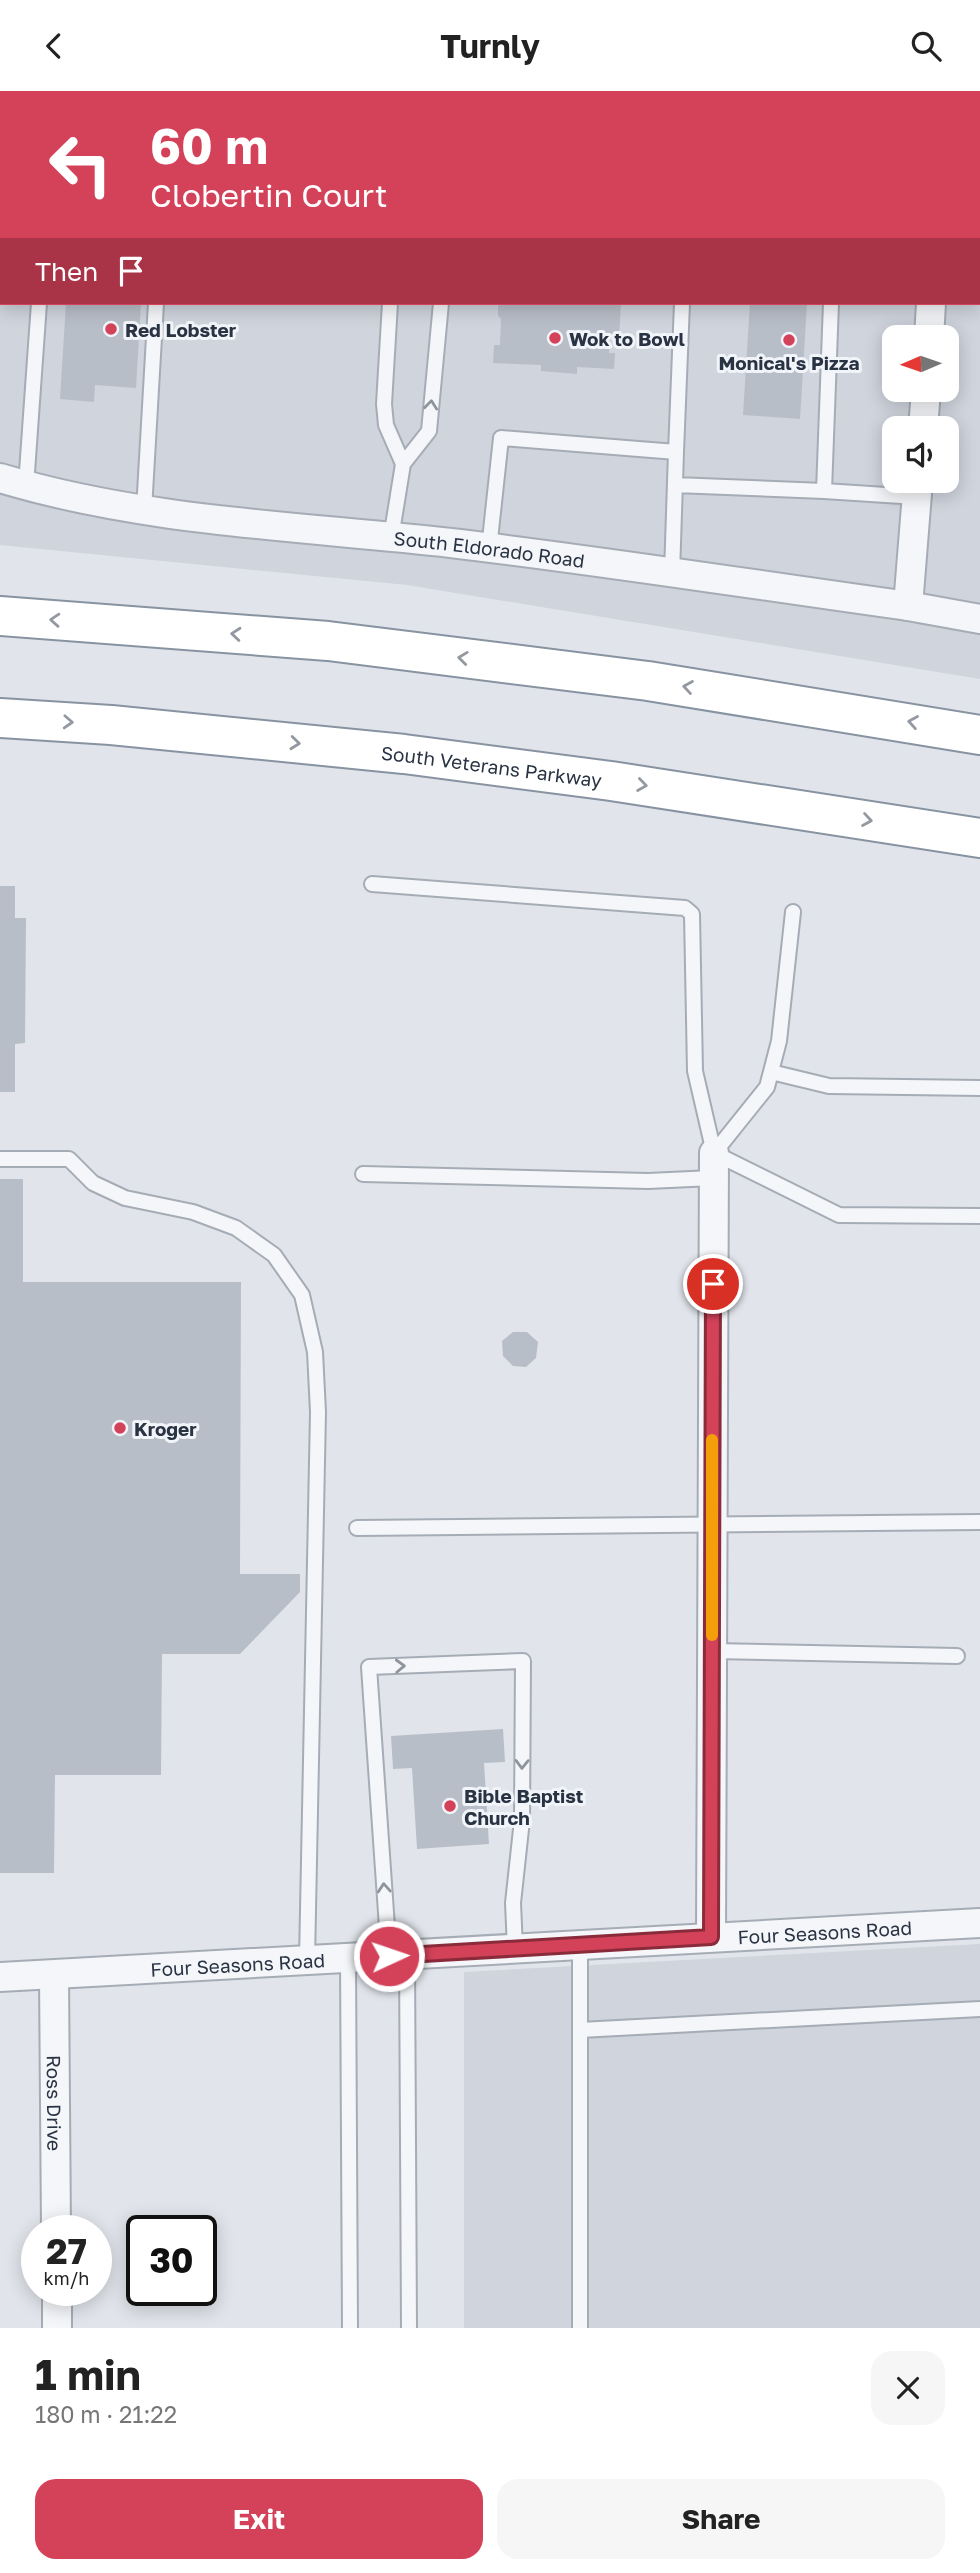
<!DOCTYPE html>
<html lang="en">
<head>
<meta charset="utf-8">
<style>
	:root { --surface:#fff; --page:#f6f6f6; --text:#222; --muted:#767676; --accent:#d4425a }
	body { margin:0; font-family:"Golos Text",sans-serif; background:var(--page); color:var(--text); height:100vh; display:flex; flex-direction:column; font-size:26px; white-space:nowrap }
	* { box-sizing:border-box; margin:0 }
	p { font-size:23px; color:var(--muted) }
	.icon { flex:none; width:38px; height:38px; fill:none; stroke:currentColor; stroke-width:2; stroke-linecap:round; stroke-linejoin:round }
	.map { position:relative; height:2237px; overflow:hidden }
	.side { display:flex; flex-direction:column; background:var(--surface); flex:1 }
	.side>* { flex:none }
	.guide { position:absolute; left:0px; top:0px; width:980px; height:214px; box-shadow:0 4px 18px #0003; background:#d4425a; color:#fff; overflow:hidden }
	.needle { width:46px; rotate:268deg }
	.fabs { position:absolute; left:882px; top:234px; display:grid; gap:14px }
	.fabs a { display:grid; place-items:center; width:77px; height:77px; border-radius:14px; background:var(--surface); box-shadow:0 4px 18px #0003; font-size:35px }
	.speed { position:absolute; left:21px; top:2124px; display:flex; gap:14px; font-size:35px; font-weight:700; text-align:center }
	.speed>* { display:grid; place-content:center; width:91px; height:91px; border-radius:50%; background:var(--surface); box-shadow:0 4px 18px #0003; line-height:1 }
	.speed small { font-size:18px; font-weight:400 }
	.speed .limit { border:4px solid #111; border-radius:10px; background:#fff; color:#111 }
	.pin { position:absolute; display:grid; place-items:center; width:60px; height:60px; color:#fff; margin:-30px; border:4px solid #fff; border-radius:50%; box-shadow:0 2px 7px #0007 }
	.me { position:absolute; width:77px; margin:-38px; rotate:87deg; stroke-linejoin:round; filter:drop-shadow(0 0 5px #0008) }
	.turn { display:flex; align-items:center; gap:24px; height:147px; padding:0 35px; font-size:32px }
	.turn .icon { width:91px; height:91px; stroke-width:2.5 }
	.turn b { display:block; font-size:49px; line-height:60px }
	.then { display:flex; align-items:center; height:66px; padding:0 35px; background:#0003; gap:14px; font-size:26px }
	.round { display:grid; place-items:center; flex:none; width:74px; height:74px; border-radius:21px; background:var(--page) }
	.overview { display:flex; align-items:center; justify-content:space-between; height:119px; padding:0 35px }
	h1 { font-size:42px; font-weight:700; line-height:52px }
	.cta { display:flex; gap:14px; margin-top:auto; padding:14px 35px }
	.cta a { flex:1; height:80px; border-radius:21px; background:var(--accent); color:#fff; font-size:28px; font-weight:700; line-height:80px; text-align:center }
	.cta a+a { background:var(--page); color:var(--text) }
	header { display:flex; justify-content:space-between; align-items:center; height:91px; padding:0 35px; background:var(--surface); font-size:32px; font-weight:700 }
	.map>svg:first-child { display:block }
	.built { fill:#cfd4dd; fill-rule:evenodd }
	.building { fill:#b8bec8 }
	.lines { fill:none; stroke-linecap:round; stroke-linejoin:round }
	.lane-casing { stroke:#a6acb5; stroke-width:18 }
	.street-casing { stroke:#a6acb5; stroke-width:32 }
	.highway-casing { stroke:#8893a2; stroke-width:42 }
	.lane { stroke:#f4f6f9; stroke-width:14 }
	.street { stroke:#f4f6f9; stroke-width:28 }
	.highway { stroke:#fff; stroke-width:38 }
	.oneway { stroke:#8e949e }
	.oneway2 { stroke:#9499a1 }
	.route-casing { stroke:#8a2b3a; stroke-width:18 }
	.route { stroke:#d4425a; stroke-width:12 }
	.slow { stroke:#f59e0b; stroke-width:12 }
	.poi-dot { fill:#d4425a; stroke:#f1f4f8; stroke-width:2.5 }
	.labels { text-anchor:middle; dominant-baseline:central; stroke-width:6; stroke-linejoin:round; paint-order:stroke }
	.poi-label { font-size:19px; font-weight:bold; fill:#293343; stroke:#f1f4f8; text-anchor:start }
	.street-label { font-size:19px; fill:#293343; stroke:#f1f4f8 }
</style>
</head>
<body>
<header><svg class="icon" aria-label="back" viewBox="0 0 24 24"><path d="M15 5l-7 7 7 7"/></svg>Turnly<svg class="icon" aria-label="search" viewBox="0 0 24 24"><circle cx="10" cy="10" r="6"/><path d="M15 15l6 6"/></svg></header>
<div class="map">
<svg width="980" height="2237" viewBox="0 0 980 2237">
	<rect width="100%" height="100%" fill="#e1e5eb"/>
	<!-- built -->
	<path class="built" d="M0 0H223L2 2V212H978L980 54V588L407 494 0 454ZM894 247H947V299H894ZM894 338H947V390H894Z
		M980 1853V2237H464V1881Z"/>
	<!-- building -->
	<path class="building" d="M66 212H141L136 297 95 294 94 311 60 308Z
		M502 212H621L619 247H610L609 262H615L614 278 577 276V283L541 280V274L493 272 494 254H500L501 228 498 225V215Z
		M750 212H807L800 328 743 324Z
		M0 795H15V827H26L25 952 15 953V1001H0Z
		M0 1088H23V1191H241L240 1483H300V1501L240 1563H162L161 1684H55L54 1782H0Z
		M513 1241H527L538 1251 536 1267 526 1276 513 1275 503 1265 502 1250Z
		M503 1638 505 1671 484 1672 489 1753 417 1758 412 1677 393 1678 391 1645Z"/>
	<g class="lines">
		<!-- lane casing -->
		<g class="lane-casing">
			<path id="lane" d="M54 2V0
				M169 2V0
				M978 124H980
				M390 212 384 313 386 334 403 373
				M831 212 824 400 917 406
				M676 361 682 212
				M675 394 824 400
				M26 395 39 212
				M144 419 156 212
				M391 447 403 373 429 340 441 212
				M489 458 501 347 676 361 672 483
				M372 793 685 817 692 823 695 980 714 1062
				M771 981 829 995 980 997
				M714 1062 839 1124 980 1125
				M714 1062 767 996 779 950 793 821
				M0 1068H69L93 1092 125 1107 193 1121 236 1137 274 1164 302 1204 315 1261 318 1321 307 1869
				M363 1083 648 1090 713 1087
				M357 1437 980 1431
				M712 1560 957 1565
				M407 1864 409 2237
				M389 1865 369 1576 523 1570 522 1729 513 1812 515 1857
				M348 1867 350 2237
				M580 1939 980 1918
				M580 2237V1854"/>
		</g>
		<!-- street casing -->
		<g class="street-casing">
			<g id="street">
				<path d="M942 2 943 0"/>
				<path d="M929 247 931 212"/>
				<path d="M923 338 926 299"/>
				<path id="s1" d="M0 387C146 431 300 435 451 452 604 470 756 494 908 515L980 528"/>
				<path d="M908 515 918 390"/>
				<path d="M711 1846 714 1062"/>
				<path id="s2" d="M54 1884 56 2140"/>
				<path id="s3" d="M0 1886 980 1832"/>
				<path d="M57 2200V2237"/>
			</g>
		</g>
		<!-- highway casing -->
		<g class="highway-casing">
			<g id="highway">
				<path d="M0 525 328 550 648 590 980 644"/>
				<path id="s4" d="M0 627 111 634 404 663 611 690 980 747"/>
			</g>
		</g>
		<!-- lane -->
		<use href="#lane" class="lane"/>
		<!-- street -->
		<use href="#street" class="street"/>
		<!-- highway -->
		<use href="#highway" class="highway"/>
	</g>
	<!-- one-way arrows -->
	<defs><path id="oneway-chevron" d="M-2-3.5L2.5 0L-2 3.5" fill="none" stroke-width="1.6" stroke-linecap="round" stroke-linejoin="round" transform="scale(1.75)"/></defs>
	<g class="oneway">
		<use href="#oneway-chevron" transform="translate(431 314) rotate(-84)"/>
		<use href="#oneway-chevron" transform="translate(400 1575) rotate(-2)"/>
		<use href="#oneway-chevron" transform="translate(522 1673) rotate(91)"/>
		<use href="#oneway-chevron" transform="translate(384 1797) rotate(-94)"/>
	</g>
	<g class="oneway2">
		<use href="#oneway-chevron" transform="translate(55 529) rotate(-176)"/>
		<use href="#oneway-chevron" transform="translate(236 543) rotate(-175)"/>
		<use href="#oneway-chevron" transform="translate(463 567) rotate(-173)"/>
		<use href="#oneway-chevron" transform="translate(688 596) rotate(-171)"/>
		<use href="#oneway-chevron" transform="translate(68 631) rotate(3)"/>
		<use href="#oneway-chevron" transform="translate(913 631) rotate(-170)"/>
		<use href="#oneway-chevron" transform="translate(295 652) rotate(6)"/>
		<use href="#oneway-chevron" transform="translate(642 694) rotate(8)"/>
		<use href="#oneway-chevron" transform="translate(867 729) rotate(9)"/>
	</g>
	<g class="lines">
		<!-- route casing -->
		<g class="route-casing">
			<path id="route" d="M389 1865 711 1846 713 1193"/>
		</g>
		<!-- route -->
		<use href="#route" class="route"/>
		<!-- slow -->
		<path class="slow" d="M712 1544V1349"/>
	</g>
	<!-- markers -->
	<g class="poi-dot">
		<circle cx="111" cy="238" r="7"/>
		<circle cx="555" cy="247" r="7"/>
		<circle cx="789" cy="249" r="7"/>
		<circle cx="120" cy="1337" r="7"/>
		<circle cx="450" cy="1715" r="7"/>
	</g>
	<g class="labels">
		<!-- poi labels -->
		<g class="poi-label">
			<text x="125" y="238">Red Lobster</text>
			<text x="569" y="247">Wok to Bowl</text>
			<text x="789" y="271" text-anchor="middle">Monical's Pizza</text>
			<text x="134" y="1337">Kroger</text>
			<text x="464" y="1704">Bible Baptist<tspan x="464" dy="22">Church</tspan></text>
		</g>
		<!-- street labels -->
		<g class="street-label">
			<text stroke="none"><textPath href="#s1" startOffset="495">South Eldorado Road</textPath></text>
			<text stroke="none"><textPath href="#s4" startOffset="494">South Veterans Parkway</textPath></text>
			<text stroke="none"><textPath href="#s3" startOffset="826">Four Seasons Road</textPath></text>
			<text stroke="none"><textPath href="#s3" startOffset="238">Four Seasons Road</textPath></text>
			<text stroke="none"><textPath href="#s2" startOffset="128">Ross Drive</textPath></text>
		</g>
	</g>
</svg>
<div class="fabs">
<a><svg class="needle" viewBox="-14 -14 28 28"><path d="M0-13l5 13h-10z" fill="#e53935"/><path d="M0 13l5-13h-10z" fill="#767676"/></svg></a>
<a><svg class="icon" aria-label="sound" viewBox="0 0 24 24"><path d="M4 9h4l5-4v14l-5-4H4zM17 9q2 3 0 6"/></svg></a>
</div>
<div class="speed"><div>27<small>km/h</small></div><div class="limit">30</div></div>
<div class="pin" style="left:713px;top:1193px;background:#d93025"><svg class="icon" aria-label="arrive" viewBox="0 0 24 24"><path d="M6 21V4h12l-3 4 3 4H6"/></svg></div>
<svg class="me" style="left:389px;top:1865px" viewBox="-20 -20 40 40"><circle r="17" fill="#d4425a" stroke="#fff" stroke-width="3"/><path d="M0-11L8 9 0 5-8 9z" fill="#fff"/></svg>
<div class="guide">
<div class="turn"><svg class="icon" aria-label="left" viewBox="0 0 24 24"><path d="M17 20v-9H6M10 6l-5 5 5 5"/></svg><div><b>60 m</b>Clobertin Court</div></div>
<div class="then">Then<svg class="icon" aria-label="arrive" viewBox="0 0 24 24"><path d="M6 21V4h12l-3 4 3 4H6"/></svg></div>
</div>
</div>
<section class="side">
<div class="overview"><div><h1>1 min</h1><p>180 m · 21:22</p></div><a class="round"><svg class="icon" aria-label="close" viewBox="0 0 24 24"><path d="M6 6l12 12M18 6L6 18"/></svg></a></div>
<div class="cta"><a>Exit</a><a>Share</a></div>
</section>
</body>
</html>
